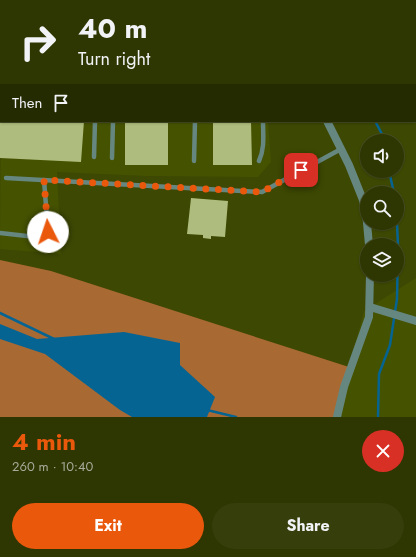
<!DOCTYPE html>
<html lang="en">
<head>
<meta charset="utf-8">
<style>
	:root { --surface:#2e3602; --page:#363e0c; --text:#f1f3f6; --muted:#a7ab99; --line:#495024; --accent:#ea580c }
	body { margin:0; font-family:Jost,sans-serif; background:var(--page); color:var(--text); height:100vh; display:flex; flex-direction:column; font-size:15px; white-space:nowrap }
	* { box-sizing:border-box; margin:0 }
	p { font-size:13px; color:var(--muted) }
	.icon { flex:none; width:22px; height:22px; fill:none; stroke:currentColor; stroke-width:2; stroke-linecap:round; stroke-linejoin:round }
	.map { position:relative; height:417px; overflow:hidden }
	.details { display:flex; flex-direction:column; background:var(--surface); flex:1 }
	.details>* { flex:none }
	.guide { position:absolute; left:0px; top:0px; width:416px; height:122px; box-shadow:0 1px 3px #0004,0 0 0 1px var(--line); background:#2e3602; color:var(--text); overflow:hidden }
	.controls { position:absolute; left:360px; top:134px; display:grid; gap:8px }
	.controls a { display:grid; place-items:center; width:44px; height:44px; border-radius:50%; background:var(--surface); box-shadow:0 1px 3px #0004,0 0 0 1px var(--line); font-size:20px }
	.pin { position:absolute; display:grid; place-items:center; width:34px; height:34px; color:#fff; margin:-17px; border-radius:8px; box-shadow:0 2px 6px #0006 }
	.me { position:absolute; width:44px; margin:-22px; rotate:356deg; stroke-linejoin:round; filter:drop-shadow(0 0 3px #0008) }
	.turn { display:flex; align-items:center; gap:14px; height:84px; padding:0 12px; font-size:18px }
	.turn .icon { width:52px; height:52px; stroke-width:2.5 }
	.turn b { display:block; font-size:28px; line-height:34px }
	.then { display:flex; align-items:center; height:38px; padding:0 12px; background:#0003; gap:8px; font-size:15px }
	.round { display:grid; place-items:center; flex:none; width:42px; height:42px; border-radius:21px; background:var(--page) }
	.headline { display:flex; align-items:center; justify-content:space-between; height:68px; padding:0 12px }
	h1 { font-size:24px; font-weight:700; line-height:30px; color:var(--accent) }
	.button { display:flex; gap:8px; margin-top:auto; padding:8px 12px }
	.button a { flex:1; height:46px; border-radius:24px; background:var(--accent); color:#fff; font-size:16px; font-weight:700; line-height:46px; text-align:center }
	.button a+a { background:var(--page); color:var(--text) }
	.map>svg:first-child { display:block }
	.built { fill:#455200 }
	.forest { fill:#a86932 }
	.water { fill:#066493 }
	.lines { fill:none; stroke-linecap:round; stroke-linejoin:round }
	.stream { stroke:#066493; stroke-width:2.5 }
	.building { fill:#aebd7d }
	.service { stroke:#668780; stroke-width:4.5 }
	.minor { stroke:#668780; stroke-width:8 }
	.route { stroke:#ea580c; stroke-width:7; stroke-dasharray:0 12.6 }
</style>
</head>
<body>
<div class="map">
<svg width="416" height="417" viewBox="0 0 416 417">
	<rect width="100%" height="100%" fill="#3d4803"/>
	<!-- built -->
	<path class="built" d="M1 74V121H268L271 162 258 177 146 176 57 172 61 254 0 249Z
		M416 278V417H336L364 311Z"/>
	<!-- forest -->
	<path class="forest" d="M0 260 51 271 349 367 336 417H0Z"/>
	<!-- water -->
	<path class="water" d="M0 324 37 339 124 332 180 343V365L215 397 207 417H132L120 410 45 354 0 339Z"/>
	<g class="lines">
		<!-- stream -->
		<path class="stream" d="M299 0V1
			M375 121 383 136 384 141
			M389 171 394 193
			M0 313 54 339
			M207 410 236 417
			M378 417 379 374 390 345 397 299 398 246 397 223"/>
	</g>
	<!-- building -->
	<path class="building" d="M0 121H84L81 162 0 158Z
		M125 121H168V165H125Z
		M213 121H251L252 165H213Z
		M191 198 228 201 225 237 211 236V239L203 238V235L187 234Z"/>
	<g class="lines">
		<!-- service -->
		<path class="service" d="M364 0 365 1
			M109 1 111 0
			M415 50 416 51
			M0 97 1 95
			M94 157 95 121
			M112 158 113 121
			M194 161 195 121
			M259 161C265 148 263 135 263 121
			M6 178 262 192 341 149
			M0 233 45 238 48 232 44 180"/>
		<!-- minor -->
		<path class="minor" d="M241 0 242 1
			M327 121 349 165 363 200 367 222
			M367 223 369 245
			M370 307 416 321
			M337 417 344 387 369 317 370 275"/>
	</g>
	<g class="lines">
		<!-- route -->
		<path class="route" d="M48 232 44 180 262 192 301 170"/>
	</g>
</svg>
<div class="controls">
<a><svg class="icon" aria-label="sound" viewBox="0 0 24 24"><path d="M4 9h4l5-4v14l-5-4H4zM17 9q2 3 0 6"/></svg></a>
<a><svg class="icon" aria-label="search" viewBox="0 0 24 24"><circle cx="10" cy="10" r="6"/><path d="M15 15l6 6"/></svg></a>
<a><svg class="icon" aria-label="layers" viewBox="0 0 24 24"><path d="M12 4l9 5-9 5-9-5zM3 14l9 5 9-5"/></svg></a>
</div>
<div class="pin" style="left:301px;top:170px;background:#d93025"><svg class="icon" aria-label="arrive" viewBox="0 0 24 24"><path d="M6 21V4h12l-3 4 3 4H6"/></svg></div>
<svg class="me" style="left:48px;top:232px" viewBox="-20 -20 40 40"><circle r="19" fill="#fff"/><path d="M0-13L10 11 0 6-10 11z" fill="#ea580c"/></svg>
<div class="guide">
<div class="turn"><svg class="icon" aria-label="right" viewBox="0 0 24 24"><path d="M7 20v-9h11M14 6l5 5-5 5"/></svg><div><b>40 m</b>Turn right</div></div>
<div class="then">Then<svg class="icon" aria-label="arrive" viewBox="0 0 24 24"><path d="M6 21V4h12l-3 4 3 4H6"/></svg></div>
</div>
</div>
<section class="details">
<div class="headline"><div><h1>4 min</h1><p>260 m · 10:40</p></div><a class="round" style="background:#d93025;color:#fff"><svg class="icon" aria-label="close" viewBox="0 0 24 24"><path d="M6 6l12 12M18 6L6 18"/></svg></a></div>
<div class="button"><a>Exit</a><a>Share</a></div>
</section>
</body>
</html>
